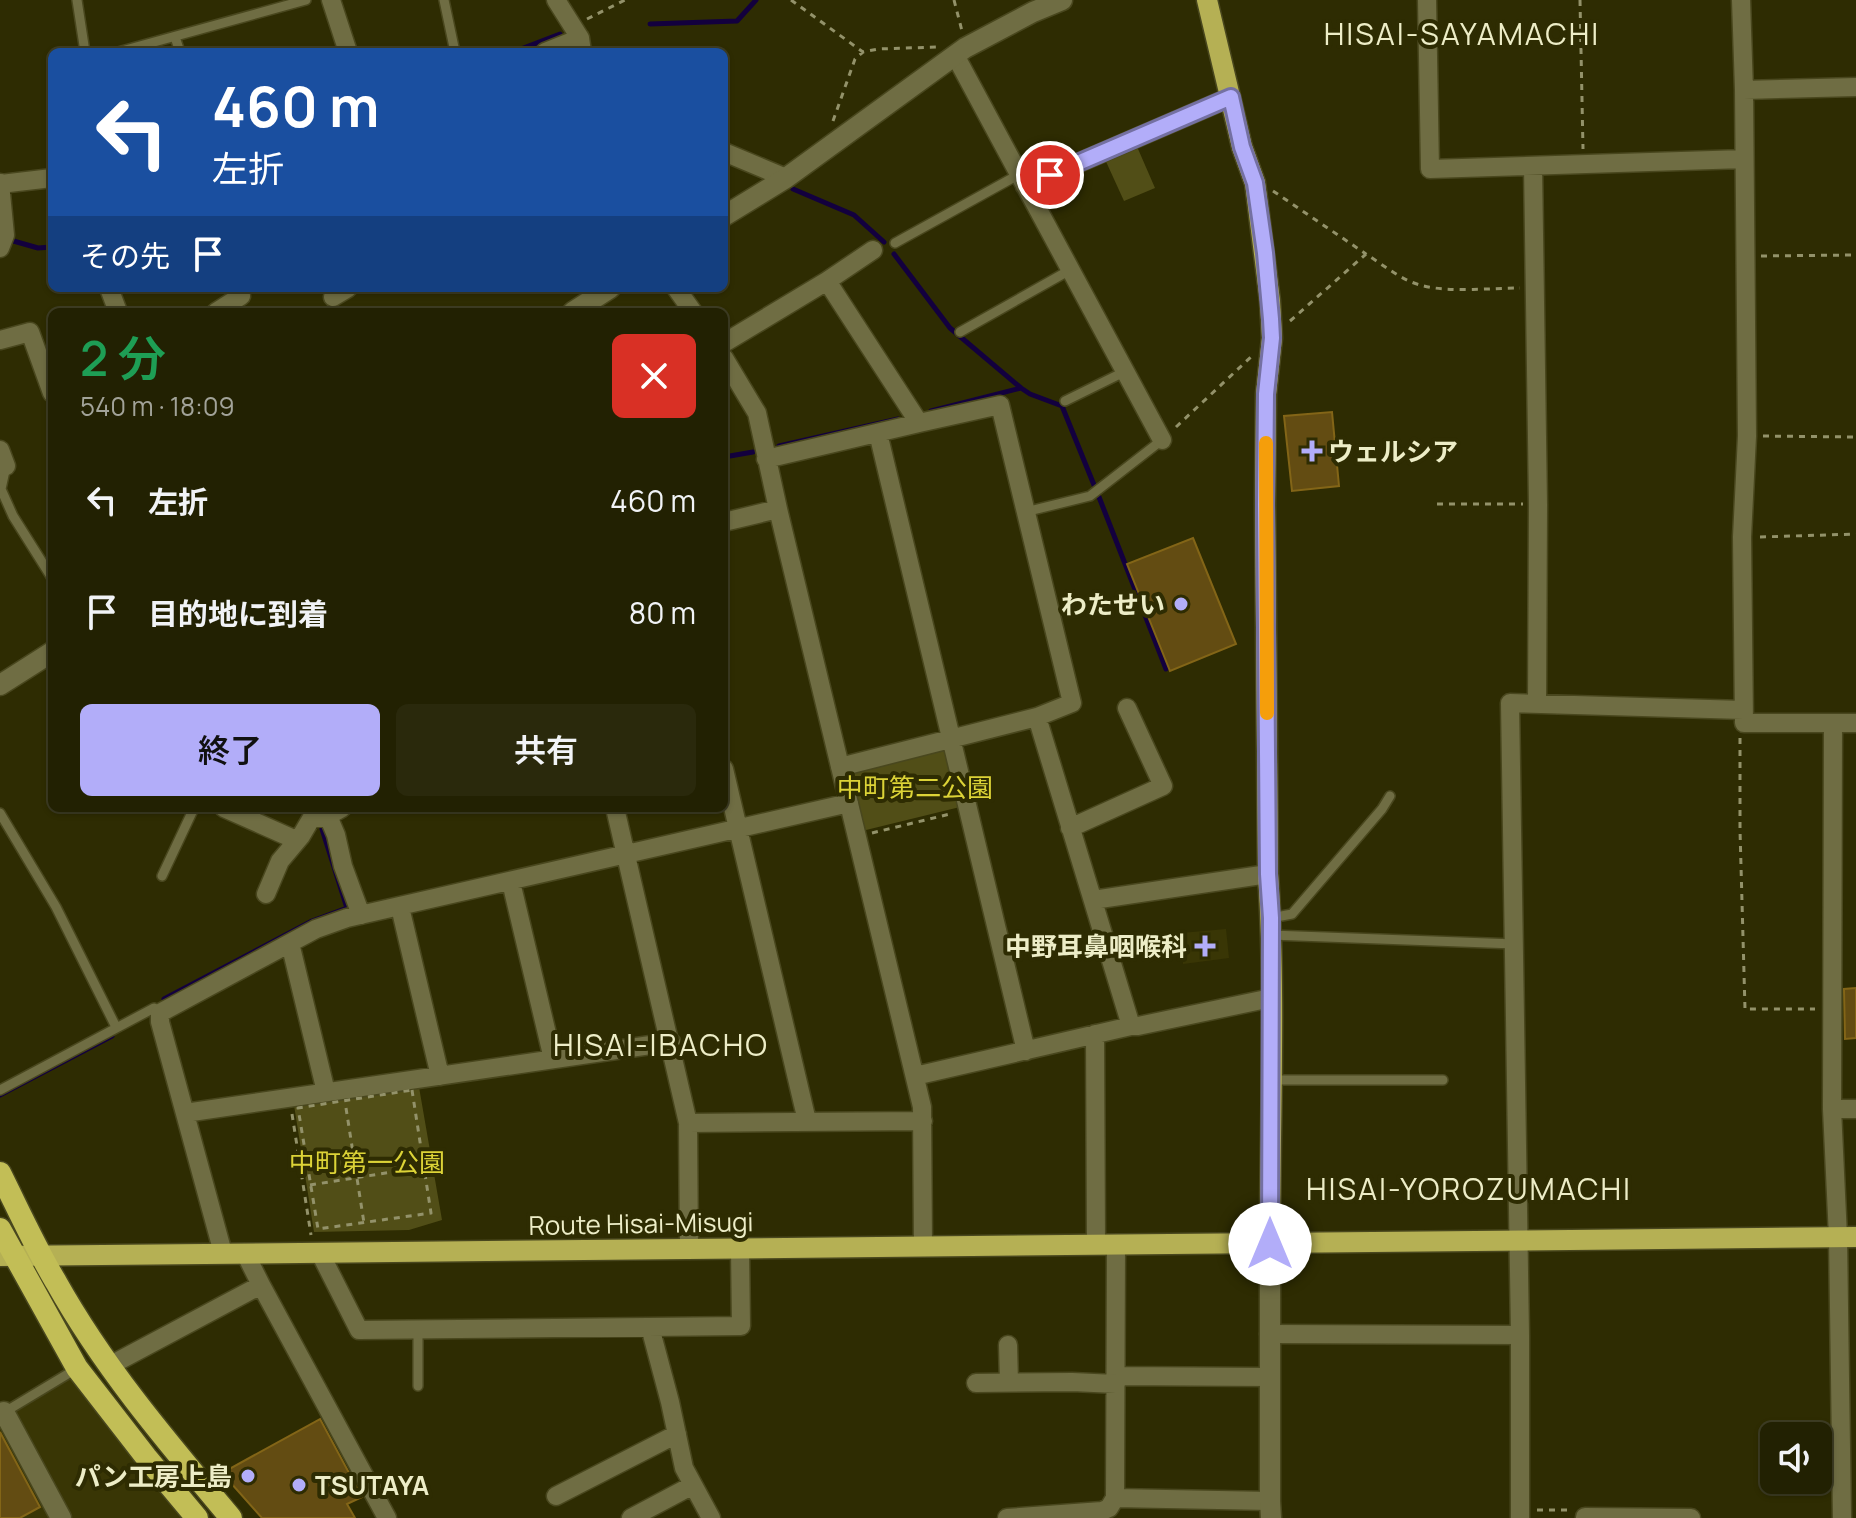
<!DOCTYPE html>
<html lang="ja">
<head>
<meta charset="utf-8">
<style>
	:root { --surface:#222102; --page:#2a290c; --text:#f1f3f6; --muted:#a2a399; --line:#3f3e24; --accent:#b2adf9 }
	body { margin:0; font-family:Manrope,"Noto Sans JP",sans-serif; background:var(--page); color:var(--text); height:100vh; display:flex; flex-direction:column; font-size:30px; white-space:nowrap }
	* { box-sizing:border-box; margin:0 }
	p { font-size:26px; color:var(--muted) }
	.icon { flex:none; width:44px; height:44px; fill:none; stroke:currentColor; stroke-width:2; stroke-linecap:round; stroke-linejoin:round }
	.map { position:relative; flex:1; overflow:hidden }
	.sheet { position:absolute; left:48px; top:308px; width:680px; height:504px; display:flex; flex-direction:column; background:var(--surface); border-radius:12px; box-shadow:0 2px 6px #0004,0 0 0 2px var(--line) }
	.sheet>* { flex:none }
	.hud { position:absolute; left:48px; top:48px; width:680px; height:244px; border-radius:12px; box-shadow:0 2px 6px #0004,0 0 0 2px var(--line); background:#1a4fa0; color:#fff; overflow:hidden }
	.tools { position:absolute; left:1760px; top:1422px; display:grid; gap:16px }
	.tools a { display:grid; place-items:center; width:72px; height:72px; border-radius:12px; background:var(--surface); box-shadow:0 2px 6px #0004,0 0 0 2px var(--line); font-size:40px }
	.pin { position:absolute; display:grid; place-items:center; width:68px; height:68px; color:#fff; margin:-34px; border:4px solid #fff; border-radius:50%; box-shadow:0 2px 8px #0007 }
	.me { position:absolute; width:88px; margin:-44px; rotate:0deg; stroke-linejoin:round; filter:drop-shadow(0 0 6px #0008) }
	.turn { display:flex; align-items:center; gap:28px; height:168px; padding:0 32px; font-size:36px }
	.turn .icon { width:104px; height:104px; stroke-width:2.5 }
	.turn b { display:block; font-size:56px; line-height:68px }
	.then { display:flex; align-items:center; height:76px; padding:0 32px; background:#0003; gap:16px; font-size:30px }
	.round { display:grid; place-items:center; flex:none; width:84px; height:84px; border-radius:12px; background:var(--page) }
	.headline { display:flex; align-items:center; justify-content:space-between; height:136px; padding:0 32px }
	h1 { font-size:48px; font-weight:600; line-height:60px; color:#1e9e55 }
	.button { display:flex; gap:16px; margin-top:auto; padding:16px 32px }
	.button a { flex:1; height:92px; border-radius:12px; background:var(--accent); color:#111; font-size:32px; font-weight:600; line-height:92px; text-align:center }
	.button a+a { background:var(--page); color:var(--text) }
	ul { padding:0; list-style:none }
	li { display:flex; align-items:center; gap:24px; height:112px; padding:0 32px }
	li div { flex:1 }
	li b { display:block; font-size:30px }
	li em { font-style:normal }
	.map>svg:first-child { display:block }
	.built { fill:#393605 }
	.green { fill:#514e17 }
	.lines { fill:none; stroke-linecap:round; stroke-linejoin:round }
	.stream { stroke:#13003e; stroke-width:5 }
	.building { fill:#634c12; stroke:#836517; stroke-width:2 }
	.service-casing { stroke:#49471e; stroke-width:12 }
	.minor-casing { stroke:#49471e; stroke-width:21 }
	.tertiary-casing { stroke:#49471e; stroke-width:23 }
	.primary-casing { stroke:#49471e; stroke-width:23 }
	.trunk-casing { stroke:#49471e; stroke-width:25 }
	.path { stroke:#93926a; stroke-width:3; stroke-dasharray:6 6; stroke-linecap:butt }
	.service { stroke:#6f6d43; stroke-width:9 }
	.minor { stroke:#6f6d43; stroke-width:18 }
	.tertiary { stroke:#6f6d43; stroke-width:20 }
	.primary { stroke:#b5b054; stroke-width:20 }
	.trunk { stroke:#c2be56; stroke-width:22 }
	.route-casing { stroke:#7470a2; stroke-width:20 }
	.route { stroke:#b2adf9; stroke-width:14 }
	.slow { stroke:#f59e0b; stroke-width:14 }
	.poi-dot { fill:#b2adf9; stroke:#2e2c02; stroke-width:3 }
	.labels { text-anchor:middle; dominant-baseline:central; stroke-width:8; stroke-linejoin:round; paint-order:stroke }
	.poi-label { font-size:26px; font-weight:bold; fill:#ededc7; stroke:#2e2c02; text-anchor:end }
	.park-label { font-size:26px; fill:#dcd337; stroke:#2e2c02 }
	.street-label { font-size:26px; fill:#ededc7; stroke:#2e2c02 }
	.quarter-label { font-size:30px; letter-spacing:2px; fill:#ededc7; stroke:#2e2c02 }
</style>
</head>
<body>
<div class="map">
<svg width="1856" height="1518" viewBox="0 0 1856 1518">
	<rect width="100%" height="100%" fill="#2e2c02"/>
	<!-- built -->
	<path class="built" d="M1226 929 1229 958 1183 964 1181 933Z
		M77 1368 182 1518H0V1412Z"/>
	<!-- green -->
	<path class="green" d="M1135 142 1155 188 1124 201 1103 155Z
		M940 750 947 753 960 807 862 831 850 778 853 771Z
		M419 1087 442 1220 409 1230 314 1232 294 1105Z"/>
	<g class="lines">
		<!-- stream -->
		<path class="stream" d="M650 24 737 21 756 0
			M513 52 560 34
			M793 189 854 215 884 242
			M10 240 38 248 52 247
			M894 254 950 328 1021 388 1030 394 1062 406 1094 485
			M931 411 1021 388
			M779 446 898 419
			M724 457 753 452
			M1099 497 1166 669
			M164 999 312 921 347 908 322 829
			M0 1095 112 1036"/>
	</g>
	<!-- building -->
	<path class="building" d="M1332 412 1339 486 1292 491 1284 416Z
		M1193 538 1236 644 1170 671 1127 564Z
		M1856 988V1038L1845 1039 1844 989Z
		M320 1419 362 1497 347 1504 355 1518H262L222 1473Z
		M0 1432 40 1507 20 1518H0Z"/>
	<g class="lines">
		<!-- service casing -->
		<g class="service-casing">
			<path id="service" d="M77 0 85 52
				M444 0 455 52
				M175 37 180 52
				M118 52 306 0
				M895 243 1018 175
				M960 332 1070 270
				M1065 401 1124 372
				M6 466 1 489 13 516 52 578
				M1025 512 1090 496 1162 440
				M0 813 56 907 116 1027
				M162 876 194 808
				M1271 918 1292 914 1382 809 1390 796
				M1271 935 1515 944
				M1271 1080H1443
				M0 1090 154 1008 160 1013
				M418 1330V1386
				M3 1413 76 1369"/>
		</g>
		<!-- minor casing -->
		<g class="minor-casing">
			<path id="minor" d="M331 0 348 52
				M556 0 580 38
				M1427 0 1430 169 1744 159
				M1741 0 1744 90 1747 436 1742 537 1744 723H1856
				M545 52 580 38 582 52
				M955 55 1162 440
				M1744 90 1856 87
				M724 152 786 178
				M1533 166 1538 505 1537 704
				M0 183 5 235 0 248
				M0 184 52 178
				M1025 186 1231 97
				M827 281 873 250
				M109 288 118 312
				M676 288 693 312
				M333 297 348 288
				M216 312 241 296
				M0 340 30 332 52 393
				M724 343 827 281 919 423 1000 405 1072 703 1037 717 840 767
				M724 358 757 413 778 509 922 1107 923 1246
				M878 433 1026 1051
				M0 450 6 466
				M766 459 919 423
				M724 522 778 509
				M1037 717 1131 1026
				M1833 724 1832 1109 1838 1237 1842 1518
				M724 769 807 1121
				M224 808 296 840
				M615 808 688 1123 689 1249
				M328 816 336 835 343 866 361 915
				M1070 828 1163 786 1127 708
				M511 882 553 1059
				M266 894 280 861 301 836 311 819 328 816 342 808
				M1093 900 1268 874
				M400 907 440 1076
				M290 943 326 1092
				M1095 1034 1096 1245
				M915 1076 1131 1026H1138L1271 998
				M1832 1109H1856
				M185 1113 671 1042
				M688 1123 923 1121
				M223 1253 160 1022V1013L316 929 347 918 849 803
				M245 1253 261 1285 387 1518
				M320 1253 359 1330 741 1326 740 1248
				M650 1327 670 1402 684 1468 711 1518
				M1269 1334 1520 1335
				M1008 1345 1009 1382
				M109 1366 261 1285
				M1115 1376 1269 1377
				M976 1383 1072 1382 1116 1384
				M556 1496 677 1434
				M1115 1498 1270 1501
				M1585 1517 1691 1518
				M631 1518 693 1485
				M1007 1518 1102 1511 1109 1508 1115 1498 1116 1245
				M1520 1518V1335L1510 703 1743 710"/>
		</g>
		<!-- tertiary casing -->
		<g class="tertiary-casing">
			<path id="tertiary" d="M724 216 786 178 965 48 1033 12 1062 0
				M573 312 610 288
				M0 685 52 652
				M1270 1244V1501L1271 1518
				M4 1412 61 1518"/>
		</g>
		<!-- primary casing -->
		<g class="primary-casing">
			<path id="primary" d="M1207 0 1242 147 1255 183 1270 301 1272 338 1266 394 1265 504 1268 874C1276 997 1270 1121 1270 1244
				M0 1256 1856 1237"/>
		</g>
		<!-- trunk casing -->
		<g class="trunk-casing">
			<path id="trunk" d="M0 1173C18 1209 35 1247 56 1282 104 1368 168 1443 231 1518
				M0 1229 77 1368 146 1457 197 1518"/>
		</g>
		<!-- path -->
		<path class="path" d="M791 0 863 52 878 49 937 47
			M954 0 962 31
			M1580 0 1583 149
			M587 19 625 0
			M833 121 855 59 863 52
			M1273 191 1366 254
			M1761 256 1856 255
			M1290 321 1366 254C1382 264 1401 280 1420 285 1447 293 1491 288 1520 288
			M1176 427 1252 356
			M1763 436 1856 437
			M1437 504H1523
			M1760 537 1856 534
			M1740 738V830L1745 1009H1815
			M872 833 950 814
			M412 1090 431 1213 318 1229 298 1108Z
			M346 1108 364 1223
			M292 1114 311 1235
			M310 1185 424 1167
			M1537 1510H1569"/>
		<!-- service -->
		<use href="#service" class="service"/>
		<!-- minor -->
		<use href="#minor" class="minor"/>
		<!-- tertiary -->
		<use href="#tertiary" class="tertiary"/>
		<!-- primary -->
		<use href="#primary" class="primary"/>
		<!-- trunk -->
		<use href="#trunk" class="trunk"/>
	</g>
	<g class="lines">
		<!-- route casing -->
		<g class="route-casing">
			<path id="route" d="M1050 175 1231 97 1242 147 1255 183 1265 253 1271 319 1272 338 1266 394 1265 504 1268 874 1271 918 1270 1244"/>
		</g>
		<!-- route -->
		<use href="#route" class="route"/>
		<!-- slow -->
		<path class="slow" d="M1266 443 1267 713"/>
	</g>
	<!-- markers -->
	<g class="poi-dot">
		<path d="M1308 439h8v8h8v8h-8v8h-8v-8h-8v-8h8z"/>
		<circle cx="1181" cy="604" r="8"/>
		<path d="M1201 934h8v8h8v8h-8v8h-8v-8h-8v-8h8z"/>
		<circle cx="248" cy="1476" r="8"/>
		<circle cx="299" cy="1485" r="8"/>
	</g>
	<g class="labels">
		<!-- poi labels -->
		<g class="poi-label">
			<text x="1328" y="451" text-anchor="start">ウェルシア</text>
			<text x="1165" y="604">わたせい</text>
			<text x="1187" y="946">中野耳鼻咽喉科</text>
			<text x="232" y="1476">パン工房上島</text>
			<text x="315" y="1485" text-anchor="start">TSUTAYA</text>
		</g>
		<!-- park labels -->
		<g class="park-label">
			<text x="915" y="787">中町第二公園</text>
			<text x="367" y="1162">中町第一公園</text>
		</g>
		<!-- street labels -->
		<g class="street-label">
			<text transform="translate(641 1223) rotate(-1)">Route Hisai-Misugi</text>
		</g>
		<!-- quarter labels -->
		<g class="quarter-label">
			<text x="1462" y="33">HISAI-SAYAMACHI</text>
			<text x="661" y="1044">HISAI-IBACHO</text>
			<text x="1469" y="1188">HISAI-YOROZUMACHI</text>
		</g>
	</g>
</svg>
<div class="tools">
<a><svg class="icon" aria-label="sound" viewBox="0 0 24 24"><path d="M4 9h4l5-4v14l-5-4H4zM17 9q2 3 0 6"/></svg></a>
</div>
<div class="pin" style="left:1050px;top:175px;background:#d93025"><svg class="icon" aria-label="arrive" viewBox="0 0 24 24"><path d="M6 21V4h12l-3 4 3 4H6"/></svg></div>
<svg class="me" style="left:1270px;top:1244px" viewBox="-20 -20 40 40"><circle r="19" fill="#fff"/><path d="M0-13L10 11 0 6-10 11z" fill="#b2adf9"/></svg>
<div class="hud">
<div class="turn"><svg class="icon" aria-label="left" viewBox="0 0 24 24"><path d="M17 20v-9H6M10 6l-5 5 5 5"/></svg><div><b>460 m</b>左折</div></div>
<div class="then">その先<svg class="icon" aria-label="arrive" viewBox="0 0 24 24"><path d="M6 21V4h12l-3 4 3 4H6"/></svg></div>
</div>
<section class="sheet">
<div class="headline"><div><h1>2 分</h1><p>540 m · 18:09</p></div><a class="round" style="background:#d93025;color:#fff"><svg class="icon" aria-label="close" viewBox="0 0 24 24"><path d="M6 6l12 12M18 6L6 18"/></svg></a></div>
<ul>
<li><svg class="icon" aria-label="left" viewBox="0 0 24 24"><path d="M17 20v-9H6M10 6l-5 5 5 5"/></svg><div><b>左折</b></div><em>460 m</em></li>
<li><svg class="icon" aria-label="arrive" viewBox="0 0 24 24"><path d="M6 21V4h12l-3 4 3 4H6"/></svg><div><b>目的地に到着</b></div><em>80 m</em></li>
</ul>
<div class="button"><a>終了</a><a>共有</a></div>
</section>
</div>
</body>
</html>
